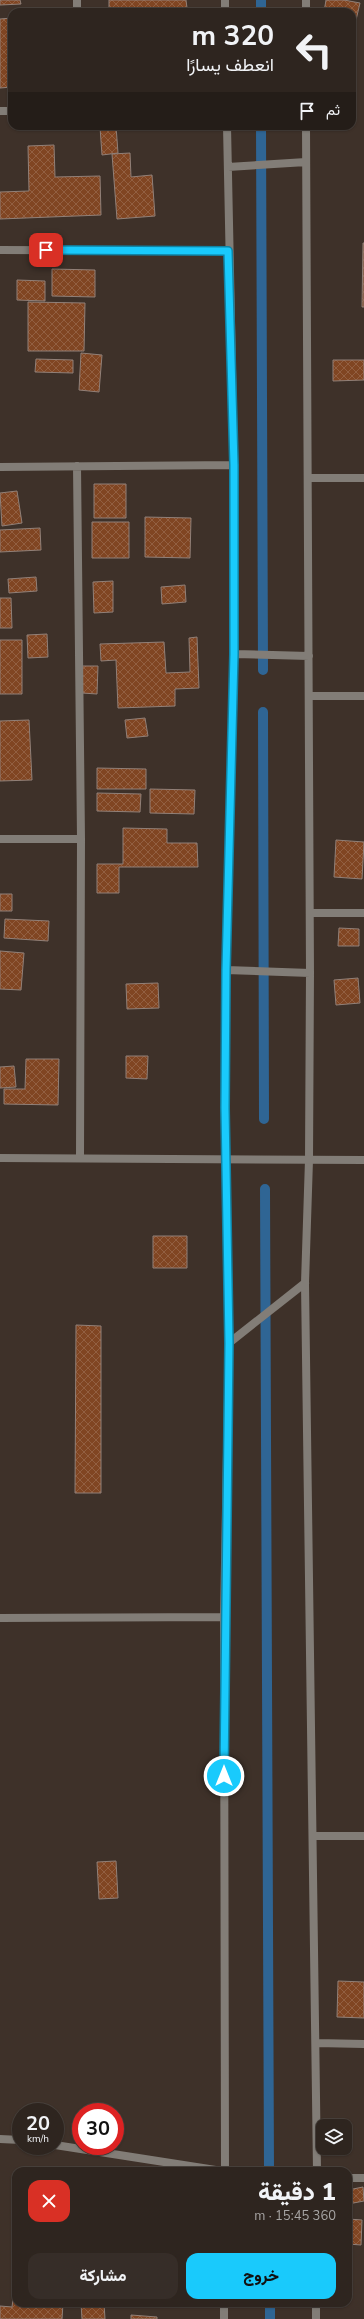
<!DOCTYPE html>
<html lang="ar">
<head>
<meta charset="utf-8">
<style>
	:root { --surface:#2e251f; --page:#362d28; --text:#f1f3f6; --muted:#a7a5a4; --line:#49423d; --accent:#19cafc }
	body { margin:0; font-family:"Nunito Sans",Vazirmatn,sans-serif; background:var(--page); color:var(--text); direction:rtl; height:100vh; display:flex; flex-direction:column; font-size:15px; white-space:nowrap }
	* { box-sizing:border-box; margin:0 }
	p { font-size:13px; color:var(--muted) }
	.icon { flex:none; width:22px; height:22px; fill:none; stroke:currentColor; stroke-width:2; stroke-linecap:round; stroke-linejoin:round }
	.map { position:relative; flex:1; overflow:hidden; direction:ltr }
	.panel { position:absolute; left:12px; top:2167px; width:340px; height:140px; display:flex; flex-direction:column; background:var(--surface); border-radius:12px; box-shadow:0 1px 3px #0004,0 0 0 1px var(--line); direction:rtl }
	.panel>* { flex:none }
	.top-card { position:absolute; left:8px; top:8px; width:348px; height:122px; border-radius:12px; box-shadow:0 1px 3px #0004,0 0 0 1px var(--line); direction:rtl; background:#2e251f; color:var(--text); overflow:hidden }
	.buttons { position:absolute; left:316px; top:2119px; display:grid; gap:8px }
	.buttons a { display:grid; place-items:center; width:36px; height:36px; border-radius:8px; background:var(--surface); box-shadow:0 1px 3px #0004,0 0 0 1px var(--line); font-size:20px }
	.speed { position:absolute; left:12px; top:2103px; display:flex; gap:8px; font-size:20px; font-weight:700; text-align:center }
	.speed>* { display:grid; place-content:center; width:52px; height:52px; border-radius:50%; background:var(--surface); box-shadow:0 1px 3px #0004,0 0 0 1px var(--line); line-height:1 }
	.speed small { font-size:10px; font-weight:400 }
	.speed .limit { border:6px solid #d22; background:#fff; color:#111 }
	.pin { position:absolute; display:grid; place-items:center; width:34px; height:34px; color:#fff; margin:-17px; border-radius:8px; box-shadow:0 2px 6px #0006 }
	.me { position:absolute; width:44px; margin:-22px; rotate:0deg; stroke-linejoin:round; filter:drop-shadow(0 0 3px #0008) }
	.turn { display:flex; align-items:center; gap:14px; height:84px; padding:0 16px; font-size:18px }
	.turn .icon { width:52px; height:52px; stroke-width:2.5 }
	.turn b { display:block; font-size:28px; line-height:34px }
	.then { display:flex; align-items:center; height:38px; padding:0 16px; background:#0003; gap:8px; font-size:15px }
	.round { display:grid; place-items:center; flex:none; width:42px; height:42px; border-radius:12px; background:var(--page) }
	.overview { display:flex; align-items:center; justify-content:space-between; height:68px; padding:0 16px }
	h1 { font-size:24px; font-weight:800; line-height:30px }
	.primary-button { display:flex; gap:8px; margin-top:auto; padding:8px 16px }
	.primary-button a { flex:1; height:46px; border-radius:12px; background:var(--accent); color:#111; font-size:16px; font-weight:800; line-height:46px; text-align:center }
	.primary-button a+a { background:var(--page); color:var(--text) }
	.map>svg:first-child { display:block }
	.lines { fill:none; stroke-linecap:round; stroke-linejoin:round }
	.stream { stroke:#2f6594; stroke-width:10 }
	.building { fill:url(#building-cross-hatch); stroke:#918078 }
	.minor { stroke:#827d77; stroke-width:8 }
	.tertiary { stroke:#827d77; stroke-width:8 }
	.route-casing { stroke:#1083a4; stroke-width:10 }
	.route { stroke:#19cafc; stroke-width:7 }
</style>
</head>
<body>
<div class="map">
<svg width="364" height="2319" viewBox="0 0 364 2319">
	<defs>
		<pattern id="building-cross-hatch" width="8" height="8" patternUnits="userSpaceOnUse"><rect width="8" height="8" fill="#804522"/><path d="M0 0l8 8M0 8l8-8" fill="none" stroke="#925f41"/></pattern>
	</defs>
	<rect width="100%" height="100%" fill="#3e3129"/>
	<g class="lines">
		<!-- stream -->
		<path class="stream" d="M261 0V12
			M261 126 263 670
			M263 712 264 1119
			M265 1189 269 2171
			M270 2303V2319"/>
	</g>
	<!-- building -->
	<path class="building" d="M0 0H20L21 4 0 5Z
		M109 0H186L187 8 109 11Z
		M326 0H344L360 3 356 20 352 19V12H324Z
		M12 18V87L0 88V19Z
		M116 126 118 153 102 155 100 127Z
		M54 145 55 177 100 176 101 215 0 219V192L29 191 28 146Z
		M130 153 131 177 152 175 155 216 117 219 112 154Z
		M363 243H364V307H362Z
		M52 269 95 270V297L52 296Z
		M17 280 45 281V301L17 300Z
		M28 302 85 303 84 351H28Z
		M81 353 102 355 99 392 79 390Z
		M36 359 73 360V373L35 372Z
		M333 360H364V380L333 381Z
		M94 484H126V518H94Z
		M17 491 22 523 2 526 0 493Z
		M145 517 191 518 190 558 145 557Z
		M92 522H129V558H92Z
		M40 528 41 550 0 552V530Z
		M36 577 37 591 9 593 8 579Z
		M113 581V612L94 613 93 582Z
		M185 585 186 602 162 604 161 587Z
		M0 598H11L12 628H0Z
		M47 634 48 657 28 658 27 635Z
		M197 637 199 688 175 689V706L118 708 116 660 101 661 100 644 164 642 166 673 190 672 189 638Z
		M0 640H22V694H0Z
		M82 666H98L97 694 82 693Z
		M145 718 148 736 127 738 125 720Z
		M29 720 32 780 0 781V721Z
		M97 768 146 769V789H97Z
		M150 789 195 790 194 814 150 813Z
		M97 793 141 794 140 812 97 811Z
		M123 828 167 829V843H197L198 867H119V893H97V864H123Z
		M336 840 364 842 362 879 334 877Z
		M0 894H12V911H0Z
		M5 919 49 921 48 941 4 938Z
		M339 928 359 929V946H338Z
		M0 951 24 953 21 990 0 989Z
		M358 978 360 1003 336 1005 334 980Z
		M158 983 159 1008 127 1009 126 984Z
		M126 1056H148L147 1079 126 1078Z
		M26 1059H59L58 1105 4 1104V1089H25Z
		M14 1066 16 1087 0 1088V1067Z
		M153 1236H187V1268H153Z
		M76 1325 101 1326V1493H75Z
		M116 1861 118 1898 99 1899 97 1862Z
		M338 1981 364 1982V2018L337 2017Z
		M363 2187 364 2201 348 2204V2190Z
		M348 2219 362 2220 361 2245 348 2244Z
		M16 2277V2303H63L62 2319H0V2306L12 2307Z
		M81 2303H104L105 2319H82Z
		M131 2315 157 2317V2319H131Z"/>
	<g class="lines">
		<!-- minor -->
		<path class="minor" d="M225 0V12
			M306 0V12
			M77 12V0
			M0 111H12
			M227 126 234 465
			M306 126 310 973 309 1160 305 1283 317 2171
			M228 167 306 162
			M0 250 228 251
			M77 466 81 839 80 1158
			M0 467 234 465V654L309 656
			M308 478H364
			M309 696H364
			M0 839H81
			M310 913H364
			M226 970 310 973
			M229 1343 305 1283
			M224 1617 225 2171
			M0 1618 224 1617 229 1343 226 1159V970L234 654
			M314 1836H364
			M317 2043 364 2044
			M0 2139 21 2140
			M55 2145 222 2171
			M348 2178H364
			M224 2319V2303
			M316 2319V2303"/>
		<!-- tertiary -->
		<path class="tertiary" d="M0 1158 364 1160"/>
	</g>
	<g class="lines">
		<!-- route casing -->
		<g class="route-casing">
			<path id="route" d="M46 250 228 251 234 465V654L226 970 225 1108 229 1343 224 1776"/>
		</g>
		<!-- route -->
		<use href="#route" class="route"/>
	</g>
</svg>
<div class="buttons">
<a><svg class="icon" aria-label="layers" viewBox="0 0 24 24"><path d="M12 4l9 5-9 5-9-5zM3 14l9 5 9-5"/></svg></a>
</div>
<div class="speed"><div>20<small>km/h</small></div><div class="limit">30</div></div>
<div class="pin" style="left:46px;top:250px;background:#d93025"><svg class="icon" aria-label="arrive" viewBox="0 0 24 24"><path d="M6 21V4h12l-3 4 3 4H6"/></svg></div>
<svg class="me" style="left:224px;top:1776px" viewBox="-20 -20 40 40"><circle r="17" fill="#19cafc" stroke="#fff" stroke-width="3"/><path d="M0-11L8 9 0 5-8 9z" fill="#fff"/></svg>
<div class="top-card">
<div class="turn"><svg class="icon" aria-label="left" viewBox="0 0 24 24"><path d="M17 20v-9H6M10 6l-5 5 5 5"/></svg><div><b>320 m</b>انعطف يسارًا</div></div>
<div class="then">ثم<svg class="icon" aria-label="arrive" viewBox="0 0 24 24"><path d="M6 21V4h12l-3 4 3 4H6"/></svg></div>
</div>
<section class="panel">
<div class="overview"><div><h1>1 دقيقة</h1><p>360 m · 15:45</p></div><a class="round" style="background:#d93025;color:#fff"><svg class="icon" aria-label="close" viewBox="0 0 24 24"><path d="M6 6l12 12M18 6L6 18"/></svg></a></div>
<div class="primary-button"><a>خروج</a><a>مشاركة</a></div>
</section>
</div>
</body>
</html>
